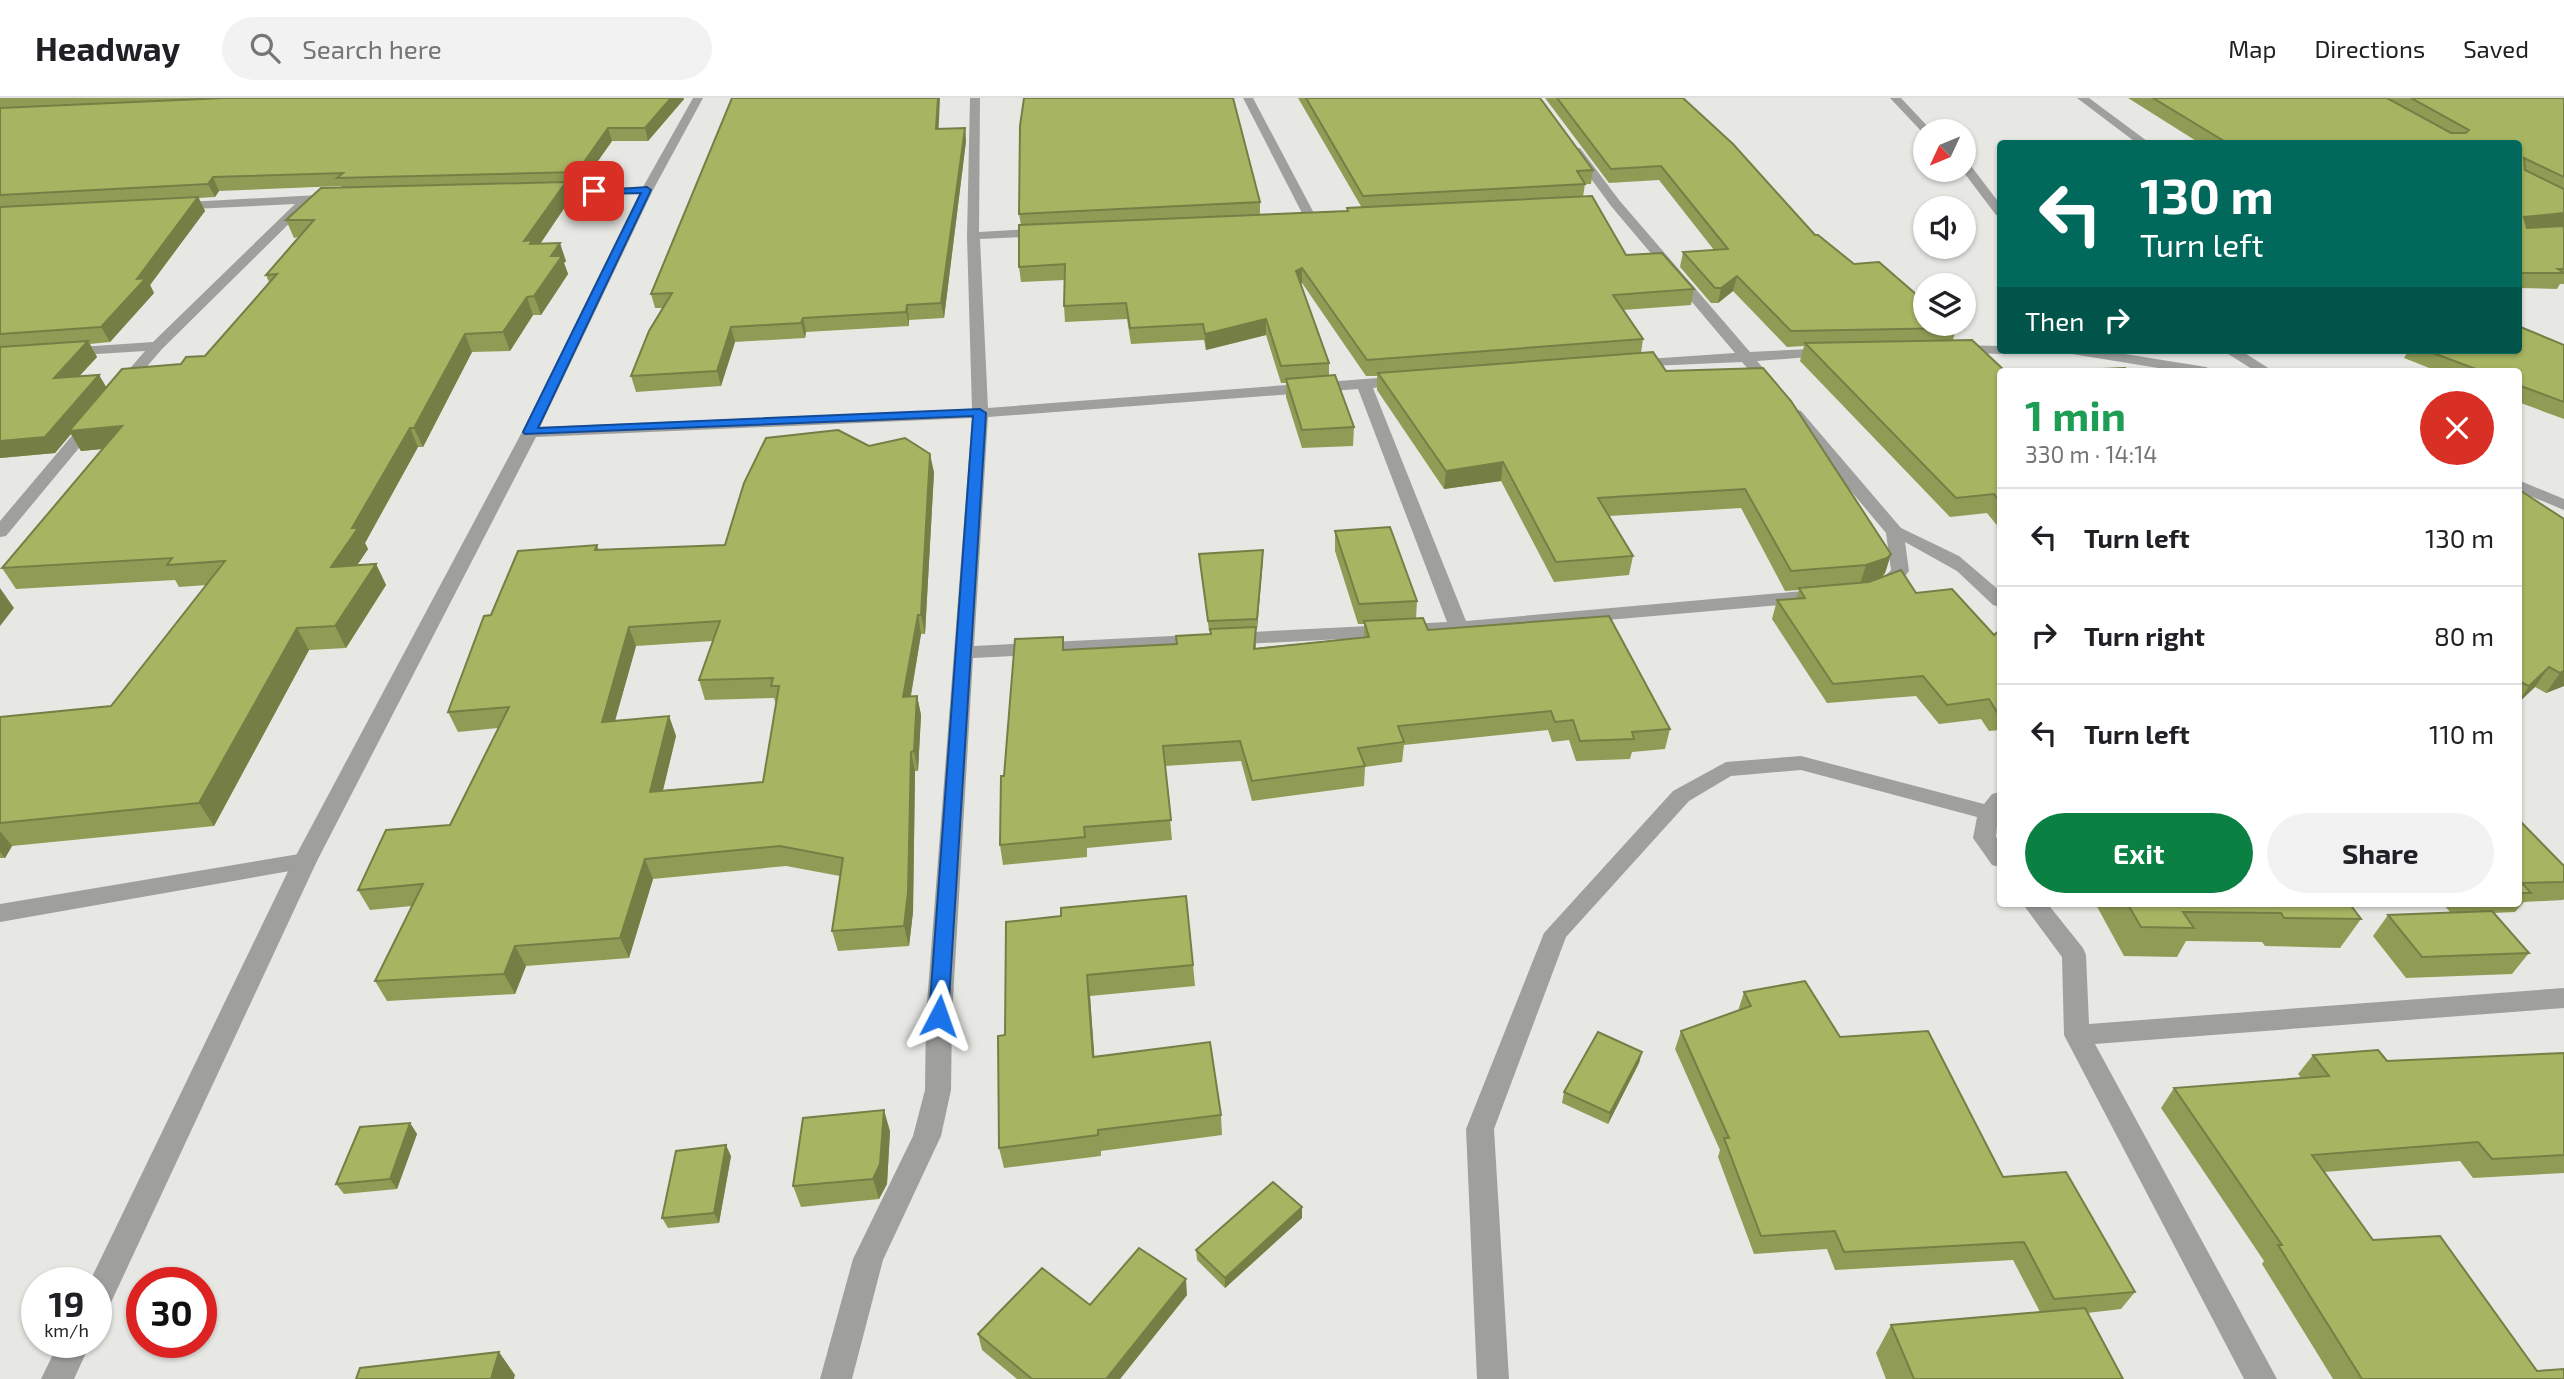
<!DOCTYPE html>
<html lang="en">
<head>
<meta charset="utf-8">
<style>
	:root { --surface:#fff; --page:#f2f2f2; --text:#202124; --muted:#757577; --line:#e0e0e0; --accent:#0b8043 }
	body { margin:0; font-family:"Exo 2",sans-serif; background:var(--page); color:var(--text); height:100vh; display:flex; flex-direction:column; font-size:26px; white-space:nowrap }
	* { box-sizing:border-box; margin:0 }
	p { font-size:23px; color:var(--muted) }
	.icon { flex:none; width:38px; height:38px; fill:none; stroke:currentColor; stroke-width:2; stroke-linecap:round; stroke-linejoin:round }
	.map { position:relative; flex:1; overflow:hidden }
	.side { position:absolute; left:1997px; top:270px; width:525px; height:539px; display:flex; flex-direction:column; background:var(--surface); border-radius:7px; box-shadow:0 2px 5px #0004 }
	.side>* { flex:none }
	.banner { position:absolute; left:1997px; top:42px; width:525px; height:214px; border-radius:7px; box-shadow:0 2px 5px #0004; background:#00695c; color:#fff; overflow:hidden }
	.needle { width:46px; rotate:226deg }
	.buttons { position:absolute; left:1913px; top:21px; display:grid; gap:14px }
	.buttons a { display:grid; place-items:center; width:63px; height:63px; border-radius:50%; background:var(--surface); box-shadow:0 2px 5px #0004; font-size:35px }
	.speed { position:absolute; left:21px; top:1169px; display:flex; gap:14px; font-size:35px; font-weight:700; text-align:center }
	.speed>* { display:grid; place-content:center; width:91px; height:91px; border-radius:50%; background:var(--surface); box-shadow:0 2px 5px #0004; line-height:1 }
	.speed small { font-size:18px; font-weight:400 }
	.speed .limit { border:10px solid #d22; background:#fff; color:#111 }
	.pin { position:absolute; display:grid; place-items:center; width:60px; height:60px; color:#fff; margin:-30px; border-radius:14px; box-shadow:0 4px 10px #0006 }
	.me { position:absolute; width:77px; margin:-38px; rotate:4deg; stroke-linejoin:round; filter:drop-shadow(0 0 5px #0008) }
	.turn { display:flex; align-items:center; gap:24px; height:147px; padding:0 28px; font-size:32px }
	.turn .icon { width:91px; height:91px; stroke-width:2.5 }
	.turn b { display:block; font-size:49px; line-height:60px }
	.then { display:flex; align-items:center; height:66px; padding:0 28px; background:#0003; gap:14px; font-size:26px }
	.round { display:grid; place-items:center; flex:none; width:74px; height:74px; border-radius:37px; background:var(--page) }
	.summary { display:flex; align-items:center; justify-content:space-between; height:119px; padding:0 28px }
	h1 { font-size:42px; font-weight:700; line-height:52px; color:#1e9e55 }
	.action { display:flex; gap:14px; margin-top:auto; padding:14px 28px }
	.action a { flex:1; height:80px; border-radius:42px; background:var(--accent); color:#fff; font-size:28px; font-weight:700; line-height:80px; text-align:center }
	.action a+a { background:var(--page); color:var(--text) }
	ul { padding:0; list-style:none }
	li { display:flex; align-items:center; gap:21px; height:98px; padding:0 28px; border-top:2px solid var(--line) }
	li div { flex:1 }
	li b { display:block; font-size:26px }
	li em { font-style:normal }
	header { display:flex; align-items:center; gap:42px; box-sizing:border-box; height:98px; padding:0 35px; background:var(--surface); border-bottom:2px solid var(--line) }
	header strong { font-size:33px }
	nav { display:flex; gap:38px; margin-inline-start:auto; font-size:24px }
	.search { width:490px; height:63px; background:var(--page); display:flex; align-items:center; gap:18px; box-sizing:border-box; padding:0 24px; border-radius:38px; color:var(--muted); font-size:26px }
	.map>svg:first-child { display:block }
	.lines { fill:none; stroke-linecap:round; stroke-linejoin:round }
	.service { fill:#9f9f9e; fill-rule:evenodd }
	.minor { fill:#9f9f9e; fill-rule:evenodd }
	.wall { fill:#909c55; fill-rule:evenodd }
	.shaded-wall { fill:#757f45 }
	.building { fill:#a7b563; stroke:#757f45; stroke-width:2; fill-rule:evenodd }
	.route { fill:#1a73e8; stroke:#114b97; stroke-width:2 }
</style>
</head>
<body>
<header>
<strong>Headway</strong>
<div class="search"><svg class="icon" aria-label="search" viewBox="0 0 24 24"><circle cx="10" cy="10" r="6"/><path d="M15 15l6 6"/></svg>Search here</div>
<nav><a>Map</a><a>Directions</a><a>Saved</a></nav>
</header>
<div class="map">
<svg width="2564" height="1281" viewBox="0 0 2564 1281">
	<rect width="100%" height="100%" fill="#e7e8e3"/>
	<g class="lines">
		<!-- service -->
		<path class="service" d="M305 755 313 757 317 763 313 769 0 824V806Z"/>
		<!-- minor -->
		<path class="minor" d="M693 0H703L653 92 540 329 972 311 967 138 970 0H980L979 134 1047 130 1053 134 1047 138 980 141 988 310 1404 278 1409 280V286L1373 290 1466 523 1825 491 1834 497 1825 503 1459 535 973 560 952 918 951 992 941 1038 883 1162 852 1281H820L853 1161 913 1038 925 992 926 918 972 320 536 339 317 763 107 1213 96 1217V1185H89L293 763 522 334 639 96 540 99 534 95 540 91 643 89ZM1358 291 1447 524 974 548 988 319Z
			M1243 0H1253L1316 119 1314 122 1304 119Z
			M1890 0H1901L1932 33 1923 35Z
			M2077 0H2089L2151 46H2138Z
			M1572 50H1580L1619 102 1750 254 1830 250 1835 251V257L1757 263 1782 292 1774 297 1769 295 1742 264 1627 269V263L1632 262 1735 255 1611 108 1570 52Z
			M1964 63 1968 64 2000 106V118L1996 117 1962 72Z
			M337 96 343 100 341 103 310 105 162 251 125 294H115L112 291 145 253 65 258 58 254 65 250 153 244 295 106 173 112 167 108 169 105Z
			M1954 247 2000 248V252H2007L2000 256 1949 254 1947 251Z
			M2065 252H2100L2206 269 2213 273H2177L2072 256Z
			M2222 252H2240L2273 273H2255Z
			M1795 311 1801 313 1901 430 1959 458 2000 493V509L1993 507 1957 473 1905 444 1909 473C1900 485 1891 497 1874 493L1872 489C1876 482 1885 479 1891 472L1886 435 1789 319 1787 316Z
			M92 319 98 321V327L6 438 0 439V423L86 321Z
			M2518 382 2564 401V412L2518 393Z
			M1801 658 1984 706 1992 696 2000 694 1996 739 2000 745V769L1992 767 1973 740 1977 719 1801 672 1731 678 1689 703 1566 839 1494 1031 1509 1281H1477L1466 1031 1544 835 1673 693 1726 664Z
			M2022 805H2047L2083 850 2086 857 2089 926 2564 890V910L2095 946 2277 1281H2244L2064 937 2062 859Z
			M59 1244H91L74 1281H41Z"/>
	</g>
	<!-- wall -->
	<path class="wall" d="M0 0H684V1L648 43H612L581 87H567L571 100 540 146 566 163 564 165 568 176 541 217H533L510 253 472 254 423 349H418L365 445 368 451 357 467 376 466 386 487 346 550 309 552 214 728 12 748 5 760H0V619L111 608 207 487 179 489 175 482 16 491 2 470 103 351 81 353 71 336 55 355 0 360ZM341 88V90L286 122 294 140 298 139 266 177 269 184 205 258 106 289 99 277 79 278 97 259 90 246 110 244 154 195 150 187 205 113 199 100 215 99 219 93Z
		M1298 0H1540L1593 72 1591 86H1585L1583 99 1626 157 1694 191 1691 207 1623 212 1643 241 1641 255 1666 273 1891 456 1885 475 1881 479 1916 495 1994 537 2000 532V632L1989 633 1981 621 1939 626 1916 598 1827 605 1772 521 1777 502 1796 501 1799 492 1785 493 1741 410 1609 418 1633 458 1629 477 1554 484 1501 383 1444 391 1377 292V278H1366L1302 185 1301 186 1329 265V278L1354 329 1353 348 1302 350 1286 299V285H1281L1266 237 1206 252 1204 242 1131 246 1127 221 1065 224 1064 208 1065 182 1021 184 1019 169 1021 127 1019 116 1260 104V116L1347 113 1362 110Z
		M1545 0H1683L1815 137 1854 166 1956 230 1953 242 2000 273V431L1987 415 1950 419 1800 263 1804 248 1787 249 1733 193 1718 205H1711L1680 169 1683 154 1714 152 1659 82 1609 85Z
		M2128 0H2564V186H2560L2557 191 2518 190V46H2201Z
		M965 30 966 43 944 220 909 222V228L806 234 805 240 735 244 721 288 636 294 631 278 663 210H655L651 196 939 31Z
		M2564 247V321L2518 304V273H2437L2404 260 2409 252H2518Z
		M869 348 934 374 925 536H921L911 598H917L921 617 918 673H915L913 814 909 848 838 853 832 833 840 778 786 768 653 781 629 860 526 868 515 896 387 903 375 883 412 808 370 812 358 792 450 727 498 630 458 634 448 614 491 517 597 447 599 452 725 447ZM713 543 699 582 705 602 774 600 776 606 763 684 663 692 676 638 669 618 615 623 636 548Z
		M2518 393 2564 421V588L2546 595 2535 589 2518 605Z
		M1335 433 1417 503 1416 521 1428 532 1670 631 1665 651 1632 654 1630 661 1576 663 1569 642 1552 644 1548 632 1404 647 1402 664 1365 669 1364 688 1252 703 1241 663 1165 668 1172 742 1087 750V759L1003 767 1000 747 1004 678 1065 552 1177 546 1210 536V533H1209L1199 456 1263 452 1257 531H1256V550L1364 539V526H1358L1335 453Z
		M2518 721 2564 768V801L2563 802 2524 804 2515 814 2493 815 2529 855 2512 876 2406 880 2373 838 2388 817 2451 815 2442 805H2518Z
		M2095 805H2349L2361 821 2340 850 2265 848 2262 844 2186 843 2177 859 2124 858Z
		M1006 824 1193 867 1195 888 1090 898 1094 958 1221 1017 1222 1037 1101 1053V1058L1004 1070 999 1050 1005 937Z
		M1744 894 1840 939 2135 1194 2121 1211 2087 1215 2123 1281H1886L1876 1255 1891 1227 2040 1214 2013 1162 1835 1172 1827 1151 1754 1156 1718 1059 1720 1052 1675 951 1681 933 1738 913Z
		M1642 954 1639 965 1608 1026 1562 1005 1564 994Z
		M2564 955V1075L2473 1080 2460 1063 2324 1074 2373 1142 2537 1273 2564 1281H2333L2262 1166 2264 1163 2161 1010 2174 990 2301 980 2298 976 2313 957 2387 963Z
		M410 1025 417 1036 397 1091 344 1096 336 1086Z
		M890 1033 887 1086 879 1101 801 1109 793 1088Z
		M731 1058 719 1125 668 1130 662 1120Z
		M1302 1109V1120L1225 1190 1197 1162 1196 1152Z
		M1187 1197 1120 1281H1017L982 1252 978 1236 1090 1207Z"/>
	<!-- shaded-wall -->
	<path class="shaded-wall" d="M671 0H684V1L648 43 645 30Z
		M938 0H940L938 44 936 31Z
		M608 30 612 43 581 87 577 74Z
		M965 30 966 43 944 220 941 205Z
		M213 79 219 93 215 99 208 86Z
		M566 84 571 100 536 152 524 143Z
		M198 99 205 113 150 187 154 195 110 244 101 229Z
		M2564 115V129L2518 134 2524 119Z
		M560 145 566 163 564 165 568 176 541 217 534 198 551 158Z
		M1302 170V185L1296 189V173Z
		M1737 178 1733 193 1718 205 1721 190Z
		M527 199 533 217 510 253 503 234Z
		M907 207 909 222V228L906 214Z
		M803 220 806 234 805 240 801 225Z
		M1266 221V237L1206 252 1205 236Z
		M731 229 735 244 721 288 717 273Z
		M465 236 472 254 423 349 414 330Z
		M88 243 97 259 63 296 54 280Z
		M99 277 108 292 122 328 133 348 81 353 71 336 55 355 0 360V343Z
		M410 330 418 349 365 445 368 451 342 490 331 469 352 430Z
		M930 356 934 374 925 536 921 517Z
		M1503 364 1501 383 1444 391 1446 373Z
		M1263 452V462L1257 531V521Z
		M1891 456 1885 475 1881 480 1860 486 1866 467Z
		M376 466 386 487 346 550 335 528Z
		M0 490 14 510 0 528Z
		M918 517 921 536 907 619 903 599Z
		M629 529 636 548 609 644 602 624Z
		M297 530 309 552 214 728 199 705Z
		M2549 569 2535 589 2518 605 2529 588Z
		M2564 573V588L2546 595 2560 575Z
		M917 598 921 617 918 673 914 653Z
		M669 618 676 638 658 713 650 694Z
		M911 654 915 673 913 814 909 848 904 828Z
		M0 733 12 748 5 760 0 754Z
		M645 761 653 781 629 860 620 840Z
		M515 848 526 868 515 896 504 876Z
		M1087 877 1090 898 1096 980 1093 959Z
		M1642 954 1639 965 1608 1026 1610 1015Z
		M884 1012 890 1033 887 1086 879 1101 873 1081Z
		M410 1025 417 1036 397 1091 390 1081Z
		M726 1047 731 1058 719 1125 714 1115Z
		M1302 1109V1120L1225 1190V1180Z
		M1186 1181 1187 1197 1120 1281H1106Z
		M499 1254 515 1277 514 1281H491Z"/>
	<!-- building -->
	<path class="building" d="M224 0H671L645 30H608L577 74 337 80 343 75 213 79 208 86 0 97V10Z
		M732 0H938L936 31 965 30 941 205 907 207 906 214 803 220 801 225 731 229 717 273 631 278 649 233 672 195 651 196Z
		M1024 0H1233L1260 104 1019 116 1020 28Z
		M1306 0H1540L1593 72 1577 73 1585 86 1363 98Z
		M1557 0H1683L1733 46 1815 137H1818L1854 166 1879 164 1925 204V226H1951L1956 230 1791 233 1737 178 1721 190H1715L1683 154 1728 151 1661 68 1611 71Z
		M2153 0H2387L2451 35H2466L2469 32 2411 0H2564V79L2524 60 2525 72 2564 91V115L2524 119 2527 130 2564 128V171H2558L2564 175H2518V46H2229Z
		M566 84 524 143 532 142 530 146 560 145 551 158H562L534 198 527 199 503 234 465 236 414 330H410L352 430H358L331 469 376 466 335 528 297 530 199 705 0 725V619L111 608 225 463 167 467 172 460 2 470 122 328 69 333 122 271 181 266 186 259 205 258 277 176 266 177 314 122H286L321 90Z
		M1592 98 1626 157 1662 155 1694 191 1613 197 1643 241 1367 262 1302 170 1296 173 1329 265 1281 268 1266 221 1205 236 1203 226 1130 230 1126 205 1064 208 1065 166 1019 169V127L1348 113 1347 110Z
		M198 99 137 181 146 180 101 229 0 236V109Z
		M2518 228 2564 247V304L2518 287V273H2481L2425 252H2518Z
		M1972 242 2005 273H2000V404L1994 396 1956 400 1805 245Z
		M88 243 54 280 99 277 45 339 0 343V249Z
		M1653 254 1666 273 1763 270 1791 303 1891 456 1887 460 1866 467 1791 473 1745 391 1598 400 1633 458 1556 464 1503 364 1446 373 1378 275Z
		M2125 270 2129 273H2055Z
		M1335 277 1354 329 1302 332 1286 281Z
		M838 332 869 348 905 340 930 356 921 517H918L903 599 917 598 914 653 911 654 908 794 904 828 832 833 843 760 780 748 645 761 620 840 515 848 504 876 375 883 423 786 358 792 386 732 450 727 509 609 448 614 484 518 491 517 518 453 597 447 595 452 725 447 744 385 766 340ZM720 523 699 582 773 580 771 588H779L763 684 650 694 669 618 602 624 629 529Z
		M2518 393H2521L2564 421V573L2560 575 2549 569 2529 588 2518 583Z
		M1390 429 1417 503 1359 506 1335 433Z
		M1263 452 1257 521 1208 523 1199 456Z
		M1901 472 1916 495 1952 491 1994 537 2000 532V613L1997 614 1989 601 1947 607 1923 578 1833 586 1777 502 1805 500 1799 490 1869 484Z
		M1609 518 1670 631 1632 634 1634 641 1580 643 1573 622 1555 624 1551 613 1398 628 1404 644 1358 650 1365 668 1252 683 1240 643 1163 648 1171 722 1084 729 1085 739 1000 747 1001 678H1004L1015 541 1063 539V552L1177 546 1176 538 1211 536 1210 531 1256 529 1254 551 1369 539 1364 523 1423 520 1428 532Z
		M2518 721 2564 768V784L2522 785 2531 795H2518Z
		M1186 798 1193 867 1087 877 1093 959 1210 944 1221 1017 1098 1032V1037L999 1050 998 938 1005 937 1006 824 1061 818V810Z
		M2127 805H2349L2361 821 2284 820 2281 815 2183 814 2194 830 2141 829Z
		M2492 813 2529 855 2422 859 2388 817Z
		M1805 883 1840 939 1928 933 2003 1079 2066 1074 2135 1194 2054 1201 2024 1144 1844 1154 1835 1133 1761 1138 1724 1040H1729L1681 933 1751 908 1744 894Z
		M1598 934 1642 954 1610 1015 1564 994Z
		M2378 952 2387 963 2564 955V1057L2492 1061 2478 1044 2312 1057 2373 1142 2440 1138 2537 1273 2564 1271V1281H2362L2278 1147H2282L2174 990 2329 978 2313 957Z
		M884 1012 880 1066 873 1081 793 1088 803 1020Z
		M410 1025 390 1081 336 1086 360 1029Z
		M726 1047 714 1115 662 1120 676 1053Z
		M1273 1084 1302 1109 1225 1180 1196 1152Z
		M1139 1150 1186 1181 1106 1281H1032L978 1236 1042 1170 1090 1207Z
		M2085 1210 2123 1281H1914L1891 1227Z
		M499 1254 491 1281H356L360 1270Z"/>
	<!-- route -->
	<path class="route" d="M647 89 651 92 538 330 980 311 986 315 948 918 945 923H932L929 918 973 318 525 336 523 334 641 95 594 96 590 93Z"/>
</svg>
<div class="buttons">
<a><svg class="needle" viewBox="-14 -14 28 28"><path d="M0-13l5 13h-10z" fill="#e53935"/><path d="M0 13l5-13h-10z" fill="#757577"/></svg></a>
<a><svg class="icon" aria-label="sound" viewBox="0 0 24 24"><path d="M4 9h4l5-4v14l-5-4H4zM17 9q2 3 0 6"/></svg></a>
<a><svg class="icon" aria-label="layers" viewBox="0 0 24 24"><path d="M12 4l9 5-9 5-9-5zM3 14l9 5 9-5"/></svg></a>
</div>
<div class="speed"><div>19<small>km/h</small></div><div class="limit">30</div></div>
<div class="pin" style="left:594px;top:93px;background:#d93025"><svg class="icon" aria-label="arrive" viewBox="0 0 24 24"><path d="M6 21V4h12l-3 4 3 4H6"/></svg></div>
<svg class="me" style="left:939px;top:918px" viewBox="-20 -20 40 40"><path d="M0-17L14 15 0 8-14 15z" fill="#1a73e8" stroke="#fff" stroke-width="4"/></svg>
<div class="banner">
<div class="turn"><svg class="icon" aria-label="left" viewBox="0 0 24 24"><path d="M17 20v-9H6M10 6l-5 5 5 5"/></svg><div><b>130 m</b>Turn left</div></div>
<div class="then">Then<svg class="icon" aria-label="right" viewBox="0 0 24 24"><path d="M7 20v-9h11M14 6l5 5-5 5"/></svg></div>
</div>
<section class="side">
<div class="summary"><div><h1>1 min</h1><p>330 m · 14:14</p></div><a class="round" style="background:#d93025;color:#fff"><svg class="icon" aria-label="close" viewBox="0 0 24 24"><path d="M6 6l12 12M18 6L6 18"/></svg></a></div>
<ul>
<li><svg class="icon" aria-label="left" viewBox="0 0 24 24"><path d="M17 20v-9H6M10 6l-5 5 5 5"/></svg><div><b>Turn left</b></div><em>130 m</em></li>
<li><svg class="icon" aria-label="right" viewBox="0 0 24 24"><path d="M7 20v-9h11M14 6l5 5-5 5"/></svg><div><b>Turn right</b></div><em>80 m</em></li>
<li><svg class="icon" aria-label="left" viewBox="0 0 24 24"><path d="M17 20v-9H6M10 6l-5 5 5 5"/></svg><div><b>Turn left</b></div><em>110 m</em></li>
</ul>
<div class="action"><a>Exit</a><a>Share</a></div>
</section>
</div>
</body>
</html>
